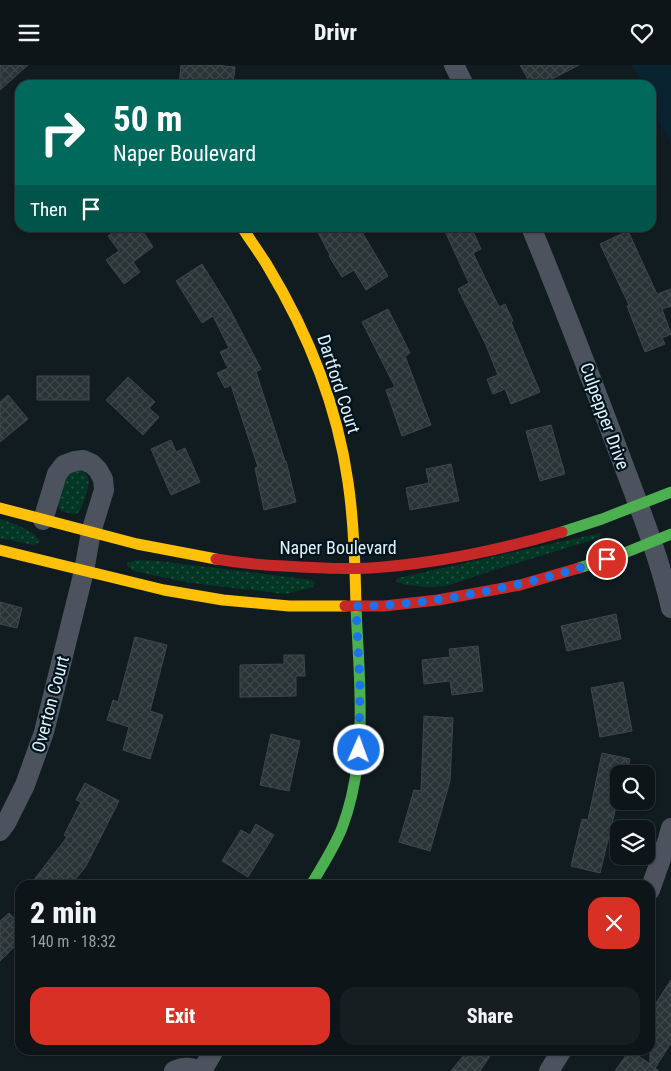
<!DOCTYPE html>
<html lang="en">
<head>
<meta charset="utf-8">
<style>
	:root { --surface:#0d1519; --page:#161e22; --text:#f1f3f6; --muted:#9a9fa2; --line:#2d3438; --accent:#d93025 }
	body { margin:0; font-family:"Roboto Condensed",sans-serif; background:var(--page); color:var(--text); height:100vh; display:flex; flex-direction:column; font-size:19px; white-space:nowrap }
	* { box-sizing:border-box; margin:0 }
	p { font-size:16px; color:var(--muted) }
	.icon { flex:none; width:28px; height:28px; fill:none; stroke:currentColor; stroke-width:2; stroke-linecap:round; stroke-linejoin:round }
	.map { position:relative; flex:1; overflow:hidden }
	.side { position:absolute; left:15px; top:815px; width:640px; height:175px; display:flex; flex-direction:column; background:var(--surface); border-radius:15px; box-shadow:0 1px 4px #0004,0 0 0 1px var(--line) }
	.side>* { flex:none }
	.banner { position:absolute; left:15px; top:15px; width:641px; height:152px; border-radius:15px; box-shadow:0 1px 4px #0004,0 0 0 1px var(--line); background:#00695c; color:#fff; overflow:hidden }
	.buttons { position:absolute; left:610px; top:700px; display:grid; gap:10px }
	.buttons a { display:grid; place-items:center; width:45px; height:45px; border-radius:10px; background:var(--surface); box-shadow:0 1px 4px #0004,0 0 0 1px var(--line); font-size:25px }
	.pin { position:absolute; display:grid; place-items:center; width:42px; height:42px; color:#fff; margin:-21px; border:2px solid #fff; border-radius:50%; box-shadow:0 1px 5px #0007 }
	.me { position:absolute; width:55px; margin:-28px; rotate:2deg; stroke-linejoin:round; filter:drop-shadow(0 0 4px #0008) }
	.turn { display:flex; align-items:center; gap:18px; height:105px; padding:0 15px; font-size:22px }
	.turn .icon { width:65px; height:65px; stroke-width:2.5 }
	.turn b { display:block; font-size:35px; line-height:42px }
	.then { display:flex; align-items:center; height:48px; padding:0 15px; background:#0003; gap:10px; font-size:19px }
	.round { display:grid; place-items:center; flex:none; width:52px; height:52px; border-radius:15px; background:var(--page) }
	.headline { display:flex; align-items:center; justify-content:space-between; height:85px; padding:0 15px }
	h1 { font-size:30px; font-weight:800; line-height:38px }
	.cta { display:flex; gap:10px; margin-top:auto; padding:10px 15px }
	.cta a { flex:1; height:58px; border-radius:15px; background:var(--accent); color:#fff; font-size:20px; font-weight:800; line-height:58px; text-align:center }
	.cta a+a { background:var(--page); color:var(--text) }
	header { display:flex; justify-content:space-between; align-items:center; height:65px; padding:0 15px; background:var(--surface); font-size:22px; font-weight:800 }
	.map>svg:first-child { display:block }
	.built { fill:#092430 }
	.grass { fill:url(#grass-dots) }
	.building { fill:url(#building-cross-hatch); stroke:#3e484a }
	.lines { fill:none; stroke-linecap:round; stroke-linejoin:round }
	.street { stroke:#4c535f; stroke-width:20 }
	.fast { stroke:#4caf50; stroke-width:11 }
	.slow { stroke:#ffc107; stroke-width:11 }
	.jam { stroke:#c62828; stroke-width:11 }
	.route { stroke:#1a73e8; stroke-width:9; stroke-dasharray:0 16.2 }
	.labels { text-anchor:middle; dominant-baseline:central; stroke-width:4.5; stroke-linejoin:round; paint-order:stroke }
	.street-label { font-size:18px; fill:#e4f0f7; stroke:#02151e }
</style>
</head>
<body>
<header><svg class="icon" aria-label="menu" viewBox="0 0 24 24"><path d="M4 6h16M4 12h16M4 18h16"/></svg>Drivr<svg class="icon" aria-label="heart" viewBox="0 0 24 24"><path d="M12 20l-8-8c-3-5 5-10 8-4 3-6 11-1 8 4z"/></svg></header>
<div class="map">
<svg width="671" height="1006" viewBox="0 0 671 1006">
	<defs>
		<pattern id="grass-dots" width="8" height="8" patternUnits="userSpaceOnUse" patternTransform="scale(1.25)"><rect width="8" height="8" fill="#033624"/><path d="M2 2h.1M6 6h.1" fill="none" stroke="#285345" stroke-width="1.8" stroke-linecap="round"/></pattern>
		<pattern id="building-cross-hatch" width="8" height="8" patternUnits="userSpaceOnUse" patternTransform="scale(1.25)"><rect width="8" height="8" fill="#2a3437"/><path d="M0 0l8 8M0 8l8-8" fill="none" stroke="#3e484b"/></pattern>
	</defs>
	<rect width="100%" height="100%" fill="#111c21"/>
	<!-- built -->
	<path class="built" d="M632 0H671V80L651 39V20H642Z"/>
	<!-- grass -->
	<path class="grass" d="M76 404C92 408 90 417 86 430 84 437 82 442 78 448L74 449 61 446 58 440C60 429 64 409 76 404Z
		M0 454C13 458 31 464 40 476L38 478 33 480 0 473Z
		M600 468 601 470 599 473 497 504 446 521 428 522 406 520 395 516 398 513Z
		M136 495 159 496 312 515 315 518 313 522 286 529 191 518 134 506 128 502 127 498Z"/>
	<!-- building -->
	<path class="building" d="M0 0H28L0 25Z
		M181 0H223V1L235 2 233 20H179Z
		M520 0H579L550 15 552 20H531Z
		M121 162H140L153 182 133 197 140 207 124 219 106 195 119 186 108 171Z
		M315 162H359L388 211 366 225 354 205 342 212 329 191 330 190Z
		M443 162H471L481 184 473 188 499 242 505 239 513 256 511 257 540 327 511 339 505 324 493 329 487 314 498 310 486 280 458 224 469 218Z
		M628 166 657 229 671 224V241L662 244 671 269 662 273 665 279 645 287 627 241 629 240 600 179Z
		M202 199 228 241 261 304 256 307 285 396H286L296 437 264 445 255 403 258 402 231 320 225 323 217 308 228 303 220 287 229 283 213 251 202 258 176 216Z
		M388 244 410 288 405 291 431 360 402 371 386 325 395 322 362 257Z
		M37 311H89V335H37Z
		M128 312 155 337 149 343 159 352 143 370 106 335Z
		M8 330 28 354 0 377V337Z
		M551 360 565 409 540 416 526 366Z
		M171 375 176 387 185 383 200 417 171 430 151 384Z
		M451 399 459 436 410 445 406 423 429 418 426 404Z
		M0 537 22 543 17 563 0 559Z
		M616 549 621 574 567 586 561 561Z
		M135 572 167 580 150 646 163 650 150 694 123 685 129 662 107 655 113 635 118 637Z
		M478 581 483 626 452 630 450 616 424 619 422 595 450 592 449 584Z
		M284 590H304L305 611H296V631L240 632V600L284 599Z
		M623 617 632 666 600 672 591 623Z
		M424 651 453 653 450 716 430 786 399 777 414 725 421 726Z
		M271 669 300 676 289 726 260 720Z
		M602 688 630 694 627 709H619V736H621L620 743 616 742 600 808 571 801 582 754 588 755Z
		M85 718 119 736 86 801 71 820H30L67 772 64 770 81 737 76 735Z
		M256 759 274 770 248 812 222 796 241 765 250 770Z
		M9 848 20 860V876L0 896V856Z
		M671 915V978L655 1003 659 1006H615L630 985 650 999V947Z
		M468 985H494L480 1006H451Z"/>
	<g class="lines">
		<!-- street -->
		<path class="street" d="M454 0 464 20
			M531 162C562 237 591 313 619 388 638 439 659 490 671 543
			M0 766 6 758 25 720 44 667 84 506 91 467 104 425 103 414 98 405 92 399 83 395 75 396 64 400 57 409 43 455
			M650 825 668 774 671 763
			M174 1006C182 1002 191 1002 199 1006
			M202 1006 214 985
			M549 1006 562 985"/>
		<!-- fast -->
		<path class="fast" d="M562 467 602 454 671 427
			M579 503 627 487 671 469
			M311 820C322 801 334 783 342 763 369 691 359 616 356 542"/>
		<!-- slow -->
		<path class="slow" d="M242 162C250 175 259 187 267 200 307 266 337 340 348 417 354 458 355 500 356 542
			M0 443 137 479 216 494
			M0 485 164 525 223 535 289 541H345"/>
		<!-- jam -->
		<path class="jam" d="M216 494C239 498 262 500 284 501 317 503 350 505 383 502 444 497 503 484 562 467
			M345 541H384L438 535 520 520 579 503"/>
	</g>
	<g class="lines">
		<!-- route -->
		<path class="route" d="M359 685 360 621 356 541C393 541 430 536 466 530 514 521 561 510 607 494"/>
	</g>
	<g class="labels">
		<!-- street labels -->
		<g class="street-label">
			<text transform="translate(339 319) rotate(72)">Dartford Court</text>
			<text transform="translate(605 351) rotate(70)">Culpepper Drive</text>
			<text x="338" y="482">Naper Boulevard</text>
			<text transform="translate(50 639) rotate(-75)">Overton Court</text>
		</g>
	</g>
</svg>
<div class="buttons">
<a><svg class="icon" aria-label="search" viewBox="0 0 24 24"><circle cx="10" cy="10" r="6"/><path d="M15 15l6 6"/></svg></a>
<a><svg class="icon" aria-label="layers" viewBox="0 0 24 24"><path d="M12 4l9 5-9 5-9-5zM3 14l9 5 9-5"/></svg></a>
</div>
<div class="pin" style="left:607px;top:494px;background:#d93025"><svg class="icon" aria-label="arrive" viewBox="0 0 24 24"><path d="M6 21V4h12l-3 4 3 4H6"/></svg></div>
<svg class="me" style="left:359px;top:685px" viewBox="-20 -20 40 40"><circle r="17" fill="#1a73e8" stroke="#fff" stroke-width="3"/><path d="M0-11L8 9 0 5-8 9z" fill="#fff"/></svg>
<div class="banner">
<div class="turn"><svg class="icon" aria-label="right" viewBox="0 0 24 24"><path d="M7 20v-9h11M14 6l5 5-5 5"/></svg><div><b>50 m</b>Naper Boulevard</div></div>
<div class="then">Then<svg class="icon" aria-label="arrive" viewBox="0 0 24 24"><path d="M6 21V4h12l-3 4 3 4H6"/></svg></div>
</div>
<section class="side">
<div class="headline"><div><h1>2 min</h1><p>140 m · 18:32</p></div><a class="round" style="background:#d93025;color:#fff"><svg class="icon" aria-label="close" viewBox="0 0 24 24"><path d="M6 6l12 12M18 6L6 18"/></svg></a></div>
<div class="cta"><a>Exit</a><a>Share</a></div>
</section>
</div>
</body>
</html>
